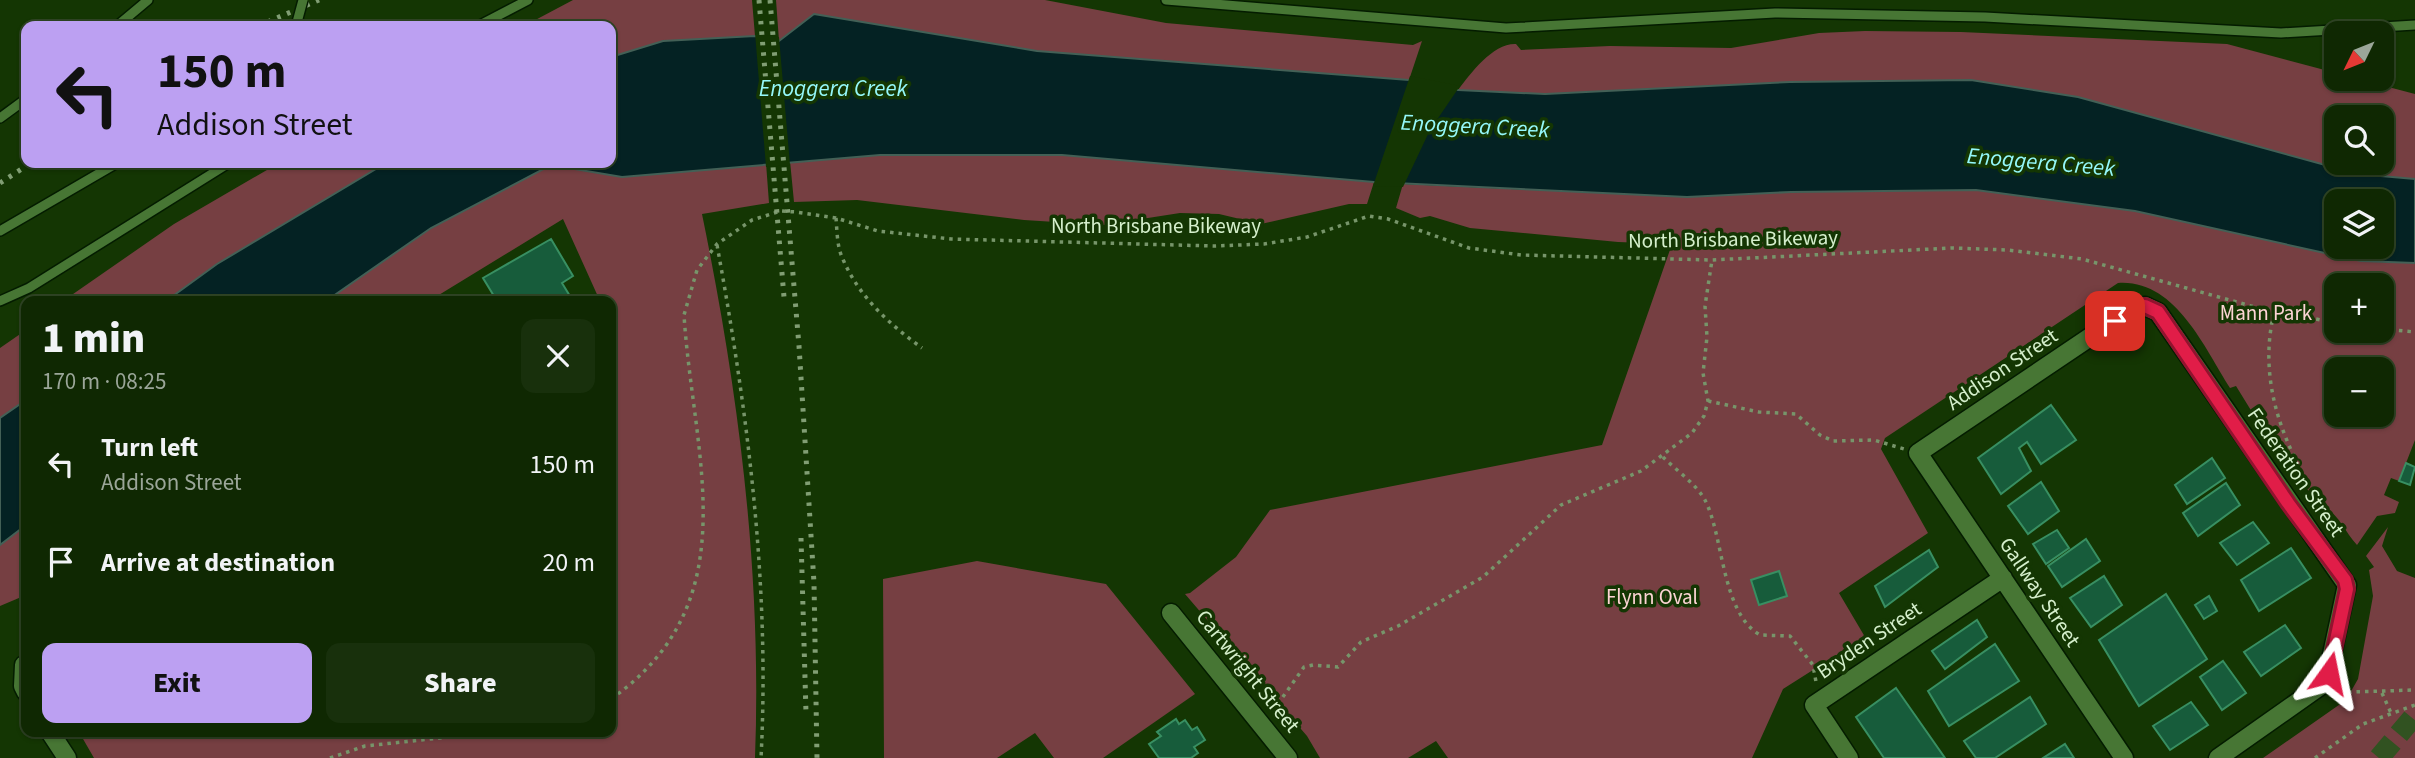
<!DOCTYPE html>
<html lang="en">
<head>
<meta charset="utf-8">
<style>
	:root { --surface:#0f2802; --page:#18300c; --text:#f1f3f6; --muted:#9ba699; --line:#2f4424; --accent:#bca0f2 }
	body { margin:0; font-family:"Source Sans 3",sans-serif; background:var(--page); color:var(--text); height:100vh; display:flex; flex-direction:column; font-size:26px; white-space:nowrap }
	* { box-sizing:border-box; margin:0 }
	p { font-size:23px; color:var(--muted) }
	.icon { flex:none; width:38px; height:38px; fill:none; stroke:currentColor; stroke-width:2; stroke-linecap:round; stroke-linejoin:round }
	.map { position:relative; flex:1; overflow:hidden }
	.drawer { position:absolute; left:21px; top:296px; width:595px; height:441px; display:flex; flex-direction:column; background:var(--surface); border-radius:14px; box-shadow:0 2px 5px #0004,0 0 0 2px var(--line) }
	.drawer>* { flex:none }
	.top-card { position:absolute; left:21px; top:21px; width:595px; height:147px; border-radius:14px; box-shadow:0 2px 5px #0004,0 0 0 2px var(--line); background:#bca0f2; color:#111; overflow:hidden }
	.needle { width:46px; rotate:227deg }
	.tools { position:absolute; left:2324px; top:21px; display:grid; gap:14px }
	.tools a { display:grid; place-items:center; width:70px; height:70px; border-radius:14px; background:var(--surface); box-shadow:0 2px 5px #0004,0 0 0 2px var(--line); font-size:35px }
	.pin { position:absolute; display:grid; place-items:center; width:60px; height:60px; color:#fff; margin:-30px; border-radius:14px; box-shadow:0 4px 10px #0006 }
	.me { position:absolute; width:77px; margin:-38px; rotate:12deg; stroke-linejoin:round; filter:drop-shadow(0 0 5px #0008) }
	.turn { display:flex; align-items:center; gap:24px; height:147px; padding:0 21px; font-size:32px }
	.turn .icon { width:91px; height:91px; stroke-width:2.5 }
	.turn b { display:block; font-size:49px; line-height:60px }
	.round { display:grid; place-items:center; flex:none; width:74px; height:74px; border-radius:14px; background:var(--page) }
	.overview { display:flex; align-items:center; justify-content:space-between; height:119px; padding:0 21px }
	h1 { font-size:42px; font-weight:800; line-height:52px }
	.button { display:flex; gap:14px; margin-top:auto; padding:14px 21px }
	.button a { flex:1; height:80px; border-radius:14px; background:var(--accent); color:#111; font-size:28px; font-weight:800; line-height:80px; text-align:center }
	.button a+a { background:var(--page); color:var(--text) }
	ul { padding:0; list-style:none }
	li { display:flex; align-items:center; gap:21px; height:98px; padding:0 21px }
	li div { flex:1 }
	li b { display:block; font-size:26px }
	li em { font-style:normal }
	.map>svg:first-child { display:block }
	.green { fill:#763f42; fill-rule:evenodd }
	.water { fill:#042223; stroke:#436056; stroke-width:2; fill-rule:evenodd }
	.pier { fill:#143603 }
	.building { fill:#175c3b; stroke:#388f62; stroke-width:2 }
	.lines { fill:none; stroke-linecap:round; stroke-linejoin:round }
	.motorway-tunnel { stroke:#315221; stroke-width:21; stroke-dasharray:21 10; stroke-linecap:butt }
	.service-casing { stroke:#041c00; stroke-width:12 }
	.minor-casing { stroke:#041c00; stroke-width:21 }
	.path { stroke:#77956a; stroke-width:3.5; stroke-dasharray:3.5 5; stroke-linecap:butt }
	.service { stroke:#477634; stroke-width:9 }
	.minor { stroke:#477634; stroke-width:18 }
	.rail { stroke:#819e74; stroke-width:5; stroke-dasharray:3.5 7; stroke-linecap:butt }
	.service-bridge-casing { stroke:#041c00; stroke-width:12; stroke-linecap:butt }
	.service-bridge { stroke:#477634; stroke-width:9 }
	.route-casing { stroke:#92132f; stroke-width:18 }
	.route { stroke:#e11d48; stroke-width:12 }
	.labels { text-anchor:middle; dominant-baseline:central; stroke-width:7; stroke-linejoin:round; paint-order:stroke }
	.street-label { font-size:21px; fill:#d5efcc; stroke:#143603 }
	.park-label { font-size:21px; fill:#fdd4d4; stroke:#143603 }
	.water-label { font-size:23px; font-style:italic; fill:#95f8fa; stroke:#143603 }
</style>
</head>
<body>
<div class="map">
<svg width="2415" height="758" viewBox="0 0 2415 758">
	<rect width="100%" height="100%" fill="#143603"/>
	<!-- green -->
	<path class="green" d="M573 0H752L755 36 663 41 611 57V26H524Z
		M776 0H1045L1166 23 1413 45 1422 41 1409 80 1037 51 814 14 779 41Z
		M1865 31 1961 32 2227 44 2336 73V79H2358L2415 94V179L2358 174 2078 97 1971 80 1790 82 1545 94 1458 90C1471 73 1493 43 1516 44L1521 50 1610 46 1731 48 1819 33ZM2336 117H2382V163H2336Z
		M880 155H1062L1374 182 1367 204H1349L1261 224 1219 214 1180 213 1103 225 1024 220 857 200 794 202 790 161Z
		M279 163H386L217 264 166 301H63L174 224Z
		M766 163 769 203 702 214C739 394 762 574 755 758H94L79 732H611V301H600L563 219 429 301H326L431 228 551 165 622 177Z
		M1403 184 1687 197 1791 192 1976 190 2135 211 2361 261 2415 263V440L2399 481 2391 478 2384 495 2399 502 2395 513 2377 516 2357 545C2344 531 2339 513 2321 506L2276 451 2236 386 2230 388C2204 347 2175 279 2118 283L1885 438 1881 449 1928 533 1839 593 1865 637 1783 689 1752 758H1448L1436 741 1408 758H1320L1307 736 1185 594 1190 593 1236 557 1270 510 1602 445 1672 244 1618 242 1470 228 1430 216 1420 218 1396 208ZM2336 285H2382V331H2336ZM2336 369H2382V415H2336Z
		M26 330V400L0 418V348Z
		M26 525V595L0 606V545Z
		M2388 527 2382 546 2397 571 2415 578V758H2263L2346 700 2358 679 2373 596 2369 570 2374 567 2366 556Z
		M977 561 1106 584 1195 694 1103 758H1054L1035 733 997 758H884L883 579Z"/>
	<!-- water -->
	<path class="water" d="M814 14 1037 51 1409 80 1458 90 1545 94 1790 82 1971 80 2078 97 2358 174 2415 179V263L2361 261 2135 211 1976 190 1791 192 1687 197 1374 182 1062 155H880L622 177 551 165 431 228 326 301H166L217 264 386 163H611V57L663 41 755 36 779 41ZM2336 201H2382V247H2336Z
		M26 400V525L0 545V418Z"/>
	<!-- pier -->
	<path class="pier" d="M755 33 779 37 790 165 766 167Z
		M1410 76 1460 86 1430 130 1403 187 1373 186Z"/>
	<!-- building -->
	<path class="building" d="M551 239 573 276 562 283 573 301H497L483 278Z
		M2051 405 2076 440 2041 464 2027 442 2019 448 2031 471 2001 494 1978 458Z
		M2212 458 2225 478 2187 504 2175 485Z
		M2406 463 2415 467 2410 485 2399 481Z
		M2041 482 2059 511 2028 534 2008 506Z
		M2226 483 2240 505 2198 536 2183 513Z
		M2253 522 2269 543 2237 565 2220 543Z
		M2057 530 2069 548 2046 564 2033 544Z
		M2086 539 2100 561 2062 587 2048 566Z
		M2291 548 2311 578 2259 611 2241 580Z
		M1929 550 1938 567 1885 607 1875 586Z
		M1779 571 1787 596 1759 605 1751 580Z
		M2104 576 2122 605 2091 627 2070 598Z
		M2166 594 2207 659 2139 706 2099 640Z
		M2209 596 2217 611 2204 619 2195 605Z
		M1977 620 1987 637 1945 669 1932 651Z
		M2285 625 2301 648 2261 676 2244 652Z
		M1995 644 2019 681 1949 726 1928 691Z
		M2223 661 2246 693 2222 710 2200 677Z
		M1896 688 1945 758H1884L1856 717Z
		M2030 697 2046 724 1995 758H1976L1964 741Z
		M2191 702 2208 725 2170 750 2153 726Z
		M1176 719 1179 724 1185 720 1192 730 1197 727 1205 740 1194 747 1198 753 1191 758H1159L1149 744 1161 736 1157 732Z
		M2065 744 2074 758H2043Z"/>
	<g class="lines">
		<!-- motorway-tunnel -->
		<path class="motorway-tunnel" d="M2379 758 2415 715"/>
		<!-- service casing -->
		<g class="service-casing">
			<path id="service" d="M1166 0 1506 28 1775 13 1985 17 2281 33 2415 25
				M117 26 148 0
				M478 26 528 0
				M0 118 26 99
				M0 231 117 163
				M0 301 29 288 229 163"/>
		</g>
		<!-- minor casing -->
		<g class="minor-casing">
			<path id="minor" d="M1171 613 1288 758
				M24 665 23 686 26 692
				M50 732 67 758
				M1849 758 1814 705 2003 578
				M2124 758 1918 453 2102 329 2145 306 2158 312 2347 585 2326 682 2218 758"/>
		</g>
		<!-- path -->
		<path class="path" d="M836 218C837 230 837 246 842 257 858 296 889 324 922 348
			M717 245C748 414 770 586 761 758
			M2274 313C2262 362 2272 411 2294 456
			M2382 329 2415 332
			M1708 401 1759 412 1796 414 1820 435 1833 441 1874 440 1904 449
			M1663 457C1676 470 1696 484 1705 500 1724 537 1721 612 1760 635L1790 636 1813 665 1816 682
			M2348 692 2415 690
			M2382 693 2391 713
			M611 699C750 601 693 457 684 315L697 270 717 244 752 220 781 211 796 212 836 218 878 231 951 239 1214 246 1264 244 1307 237 1369 216 1388 219 1469 248 1521 255 1712 260 1952 248 2008 250 2082 259 2251 306 2336 323
			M1273 711 1304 667 1313 665 1338 667 1361 642 1398 626 1483 577 1561 505 1641 471 1692 433 1704 416 1708 401 1703 373 1707 337 1705 306 1712 260
			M330 758 365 746 496 732
			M2315 758 2363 724 2415 705"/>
		<!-- service -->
		<use href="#service" class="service"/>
		<!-- minor -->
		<use href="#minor" class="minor"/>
		<!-- rail -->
		<path class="rail" d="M759 0 784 297
			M770 0 799 346 814 583 817 758
			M258 26 319 0
			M0 183 31 163
			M801 538 806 713"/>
		<!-- service-bridge casing -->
		<g class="service-bridge-casing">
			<path id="service-bridge" d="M296 26 303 0"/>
		</g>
		<!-- service-bridge -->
		<use href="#service-bridge" class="service-bridge"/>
	</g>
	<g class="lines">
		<!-- route casing -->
		<g class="route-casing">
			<path id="route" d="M2115 321 2145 306 2158 312 2288 503 2345 580 2347 589 2329 673"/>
		</g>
		<!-- route -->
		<use href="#route" class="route"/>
	</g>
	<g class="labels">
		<!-- street labels -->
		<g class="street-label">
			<text x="1156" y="226">North Brisbane Bikeway</text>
			<text transform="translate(1733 239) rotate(-1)">North Brisbane Bikeway</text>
			<text transform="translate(2002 369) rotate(-34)">Addison Street</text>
			<text transform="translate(2296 472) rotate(55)">Federation Street</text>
			<text transform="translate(2040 592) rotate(56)">Gallway Street</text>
			<text transform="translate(1869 640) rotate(-34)">Bryden Street</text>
			<text transform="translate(1248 671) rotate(51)">Cartwright Street</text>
		</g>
		<!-- park labels -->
		<g class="park-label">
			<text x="2266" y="313">Mann Park</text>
			<text x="1652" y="597">Flynn Oval</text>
		</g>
		<!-- water labels -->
		<g class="water-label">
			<text x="833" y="88">Enoggera Creek</text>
			<text transform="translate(1475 126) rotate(3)">Enoggera Creek</text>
			<text transform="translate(2041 162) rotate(5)">Enoggera Creek</text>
		</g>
	</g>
</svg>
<div class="tools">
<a><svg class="needle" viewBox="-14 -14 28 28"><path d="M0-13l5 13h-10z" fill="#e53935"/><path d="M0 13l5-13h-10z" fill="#9ba699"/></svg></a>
<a><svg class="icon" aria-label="search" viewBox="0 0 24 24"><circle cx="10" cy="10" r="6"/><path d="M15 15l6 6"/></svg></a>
<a><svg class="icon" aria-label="layers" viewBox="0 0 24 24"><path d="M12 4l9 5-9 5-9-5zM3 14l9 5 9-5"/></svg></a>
<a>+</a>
<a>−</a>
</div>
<div class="pin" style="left:2115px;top:321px;background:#d93025"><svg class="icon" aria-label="arrive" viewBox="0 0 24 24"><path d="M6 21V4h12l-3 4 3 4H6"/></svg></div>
<svg class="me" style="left:2329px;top:673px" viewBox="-20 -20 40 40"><path d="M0-17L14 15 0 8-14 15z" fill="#e11d48" stroke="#fff" stroke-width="4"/></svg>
<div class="top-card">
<div class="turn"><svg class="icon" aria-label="left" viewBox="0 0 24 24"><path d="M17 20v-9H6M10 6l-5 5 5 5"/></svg><div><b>150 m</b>Addison Street</div></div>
</div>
<section class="drawer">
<div class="overview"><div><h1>1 min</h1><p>170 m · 08:25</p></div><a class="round"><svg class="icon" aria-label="close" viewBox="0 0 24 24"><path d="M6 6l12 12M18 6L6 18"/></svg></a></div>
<ul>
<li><svg class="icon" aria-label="left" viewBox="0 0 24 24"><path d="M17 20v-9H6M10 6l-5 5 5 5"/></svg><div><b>Turn left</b><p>Addison Street</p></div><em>150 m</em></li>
<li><svg class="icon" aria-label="arrive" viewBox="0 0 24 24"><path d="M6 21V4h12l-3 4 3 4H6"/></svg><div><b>Arrive at destination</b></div><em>20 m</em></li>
</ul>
<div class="button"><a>Exit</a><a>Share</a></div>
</section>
</div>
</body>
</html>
